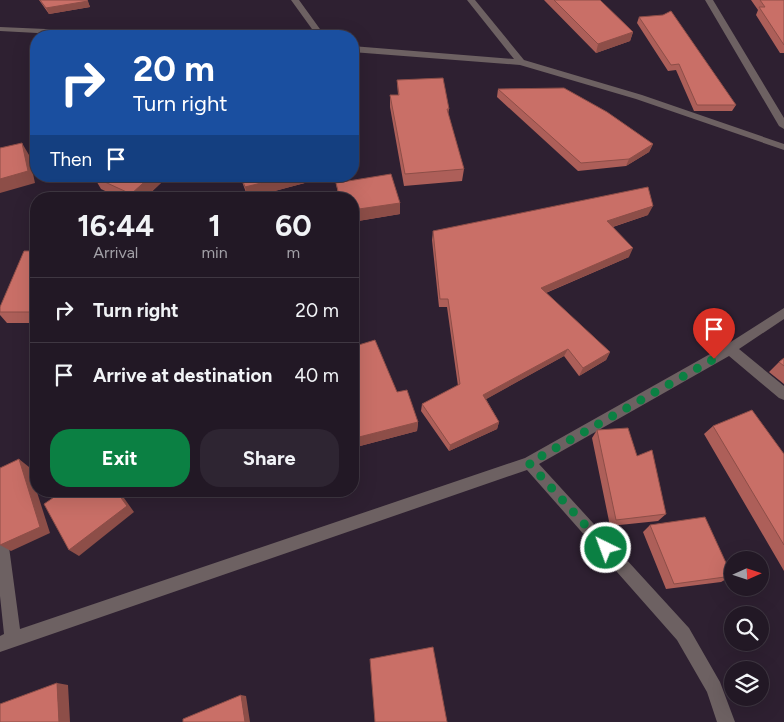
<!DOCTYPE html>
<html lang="en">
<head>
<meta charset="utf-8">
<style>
	:root { --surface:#221825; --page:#2e2532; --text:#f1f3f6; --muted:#a2a0a7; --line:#3f3742; --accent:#0b8043 }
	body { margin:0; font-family:Figtree,sans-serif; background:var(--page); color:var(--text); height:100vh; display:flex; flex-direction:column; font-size:19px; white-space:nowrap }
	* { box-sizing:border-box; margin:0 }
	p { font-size:16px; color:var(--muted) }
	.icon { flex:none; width:28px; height:28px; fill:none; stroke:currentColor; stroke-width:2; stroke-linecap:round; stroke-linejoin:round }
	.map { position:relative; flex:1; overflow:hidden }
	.panel { position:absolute; left:30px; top:192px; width:329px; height:305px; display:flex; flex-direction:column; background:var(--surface); border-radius:20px; box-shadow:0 5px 20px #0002,0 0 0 1px var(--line) }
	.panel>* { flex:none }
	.top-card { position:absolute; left:30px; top:30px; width:329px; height:152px; border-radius:20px; box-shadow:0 5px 20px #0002,0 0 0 1px var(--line); background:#1a4fa0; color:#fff; overflow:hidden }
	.needle { width:32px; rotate:87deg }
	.controls { position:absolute; left:724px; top:551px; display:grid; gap:10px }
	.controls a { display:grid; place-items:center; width:45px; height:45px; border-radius:50%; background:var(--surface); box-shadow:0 5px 20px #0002,0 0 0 1px var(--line); font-size:25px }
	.pin { position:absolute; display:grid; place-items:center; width:42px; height:42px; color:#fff; margin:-51px -21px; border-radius:50% 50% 50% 0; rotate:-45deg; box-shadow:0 0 5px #0007 }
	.pin .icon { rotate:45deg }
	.me { position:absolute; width:55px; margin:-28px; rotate:318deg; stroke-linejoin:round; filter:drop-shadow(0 0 4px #0008) }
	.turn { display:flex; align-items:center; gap:18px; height:105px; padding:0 20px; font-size:22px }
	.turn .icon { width:65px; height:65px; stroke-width:2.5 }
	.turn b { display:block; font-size:35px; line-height:42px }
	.then { display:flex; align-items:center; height:48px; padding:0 20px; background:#0003; gap:10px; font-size:19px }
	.eta { display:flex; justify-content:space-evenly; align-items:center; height:85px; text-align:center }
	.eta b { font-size:30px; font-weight:700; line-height:35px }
	.button { display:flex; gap:10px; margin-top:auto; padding:10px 20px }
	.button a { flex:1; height:58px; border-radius:20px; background:var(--accent); color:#fff; font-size:20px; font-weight:700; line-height:58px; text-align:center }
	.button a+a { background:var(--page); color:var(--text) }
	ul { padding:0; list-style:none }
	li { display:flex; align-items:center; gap:15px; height:65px; padding:0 20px; border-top:1px solid var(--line) }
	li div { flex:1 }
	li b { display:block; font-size:19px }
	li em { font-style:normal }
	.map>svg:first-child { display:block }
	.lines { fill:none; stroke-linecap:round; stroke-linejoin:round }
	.minor { fill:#6d6162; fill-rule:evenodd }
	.wall { fill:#ad5f59 }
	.shaded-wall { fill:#8d4e48 }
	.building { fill:#c96f67; stroke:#8d4e48 }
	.route { stroke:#0b8043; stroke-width:9; stroke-dasharray:0 16.2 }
</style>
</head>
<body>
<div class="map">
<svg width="784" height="722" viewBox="0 0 784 722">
	<rect width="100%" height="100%" fill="#2e2031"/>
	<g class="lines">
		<!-- minor -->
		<path class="minor" d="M291 0H299L325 36H317Z
			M467 0H475L524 60 642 95 784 144V150L636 99 520 65 352 52V46L514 59Z
			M705 0H713L784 118V129L779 126Z
			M0 27 137 33 141 36H93L0 31Z
			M784 308V319L739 349 784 386V400L779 398 729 356 539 464 689 628 720 682 735 722H717L707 692 677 640 527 470 0 652V636L4 634 0 596V525L5 527 7 532 20 629 525 458 726 345Z"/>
	</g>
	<!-- wall -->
	<path class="wall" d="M39 0H87L90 7 49 14Z
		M544 0H600L633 32 630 41 596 53Z
		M751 0H784V53H780L756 15 758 10Z
		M639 17 736 105 732 111H694L676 70 668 71 637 23Z
		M397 80 449 109 448 114 464 169 462 181 404 186 390 107V95H398Z
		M498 89 653 144 649 152 626 166 578 171 497 97Z
		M240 176H331L248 198Z
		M94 177 163 181 144 199H122L101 189Z
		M336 183 400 203V214L352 222V199H339Z
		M648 215 613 227 629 257 546 293 610 352 606 360 579 376 564 356 486 399 499 422 497 429 449 451 421 411 422 404 458 386 447 307H439L432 240 433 231Z
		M36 251V323H7L0 315V307Z
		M352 347 397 392 418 422 417 431 360 446 352 426Z
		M784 358V384L769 372 779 362Z
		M713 426 784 454V571L704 434Z
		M597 430 637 456 666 514 658 521 610 526 592 438Z
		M650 525 732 576 721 582 666 589 643 532Z"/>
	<!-- shaded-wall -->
	<path class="shaded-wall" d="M88 1 90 7 49 14 46 8Z
		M633 32 630 41 596 53 598 44Z
		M22 143 29 155 35 183 0 193V179Z
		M653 144 649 152 626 166 629 159Z
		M151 176H162L163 181 144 199H134L131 194Z
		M289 176H331L248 198 245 187Z
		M400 203V214L352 222V210Z
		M653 206 648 215 603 230 607 221Z
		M633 248 629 257 538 296 541 288Z
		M568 349 564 356 481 402 483 395Z
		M610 352 606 360 579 376 583 368Z
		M418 422 417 431 360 446 359 437Z
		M499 422 497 429 449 451 450 445Z
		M19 459 29 467 50 533 11 551 0 545Z
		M116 491H119L134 512 79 556 69 550Z
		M57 683 68 685 70 722H59Z
		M241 695 246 696 250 722H245Z"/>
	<!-- building -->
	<path class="building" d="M40 0H87L88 1 46 8Z
		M554 0H600L633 32 598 44Z
		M760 0H784V45L759 7H765Z
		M671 11 736 105H697L679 64 671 65 639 17 663 15Z
		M443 78 449 109H447L464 169 405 174 390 95H399L397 80Z
		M564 88 607 112 653 144 629 159 581 163 498 89Z
		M22 143 28 171 0 179V148Z
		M391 174 400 203 352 210V199H340L336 183Z
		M96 176H151L131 194 94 177Z
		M241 176H289L245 187Z
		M648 187 653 206 607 221 633 248 541 288 610 352 583 368 568 349 483 395 499 422 450 445 422 404 460 384 448 299H440L433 231Z
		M24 251H36V312H0V307Z
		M375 340 397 392 407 390 418 422 359 437 352 420V347Z
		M784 358V366L779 362Z
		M752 410 784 454V545L713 426Z
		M628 428 637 456 652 450 666 514 616 520 597 430Z
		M19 459 40 527 0 545V468Z
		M63 491H116L127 506 69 550 44 504Z
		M705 517 732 576 674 584 650 525Z
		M433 647 447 722H375L370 659Z
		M57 683 59 722H0V704Z
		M241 695 245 722H183V719Z"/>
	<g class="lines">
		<!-- route -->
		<path class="route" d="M606 548 529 463 714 359"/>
	</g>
</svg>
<div class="controls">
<a><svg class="needle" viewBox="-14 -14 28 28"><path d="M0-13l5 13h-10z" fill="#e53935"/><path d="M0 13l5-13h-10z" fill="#a2a0a7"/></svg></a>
<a><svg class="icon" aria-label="search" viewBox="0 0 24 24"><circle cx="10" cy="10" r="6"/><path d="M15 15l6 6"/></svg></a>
<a><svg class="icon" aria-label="layers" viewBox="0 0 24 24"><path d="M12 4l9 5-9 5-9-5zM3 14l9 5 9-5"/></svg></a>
</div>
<div class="pin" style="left:714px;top:359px;background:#d93025"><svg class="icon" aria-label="arrive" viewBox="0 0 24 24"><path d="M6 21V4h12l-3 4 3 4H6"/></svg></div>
<svg class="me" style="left:606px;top:548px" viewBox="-20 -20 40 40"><circle r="17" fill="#0b8043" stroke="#fff" stroke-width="3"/><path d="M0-11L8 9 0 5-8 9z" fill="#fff"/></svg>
<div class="top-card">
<div class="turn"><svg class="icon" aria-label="right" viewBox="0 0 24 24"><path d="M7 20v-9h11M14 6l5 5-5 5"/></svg><div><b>20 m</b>Turn right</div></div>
<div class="then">Then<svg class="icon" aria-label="arrive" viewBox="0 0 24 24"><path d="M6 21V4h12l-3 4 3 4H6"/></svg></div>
</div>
<section class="panel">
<div class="eta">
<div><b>16:44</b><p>Arrival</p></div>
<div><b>1</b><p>min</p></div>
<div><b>60</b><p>m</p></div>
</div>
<ul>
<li><svg class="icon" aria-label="right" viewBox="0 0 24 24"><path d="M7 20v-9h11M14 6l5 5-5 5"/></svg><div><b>Turn right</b></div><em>20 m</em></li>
<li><svg class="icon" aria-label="arrive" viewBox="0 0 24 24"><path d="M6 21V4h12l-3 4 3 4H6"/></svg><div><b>Arrive at destination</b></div><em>40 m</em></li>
</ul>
<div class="button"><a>Exit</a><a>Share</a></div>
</section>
</div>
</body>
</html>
